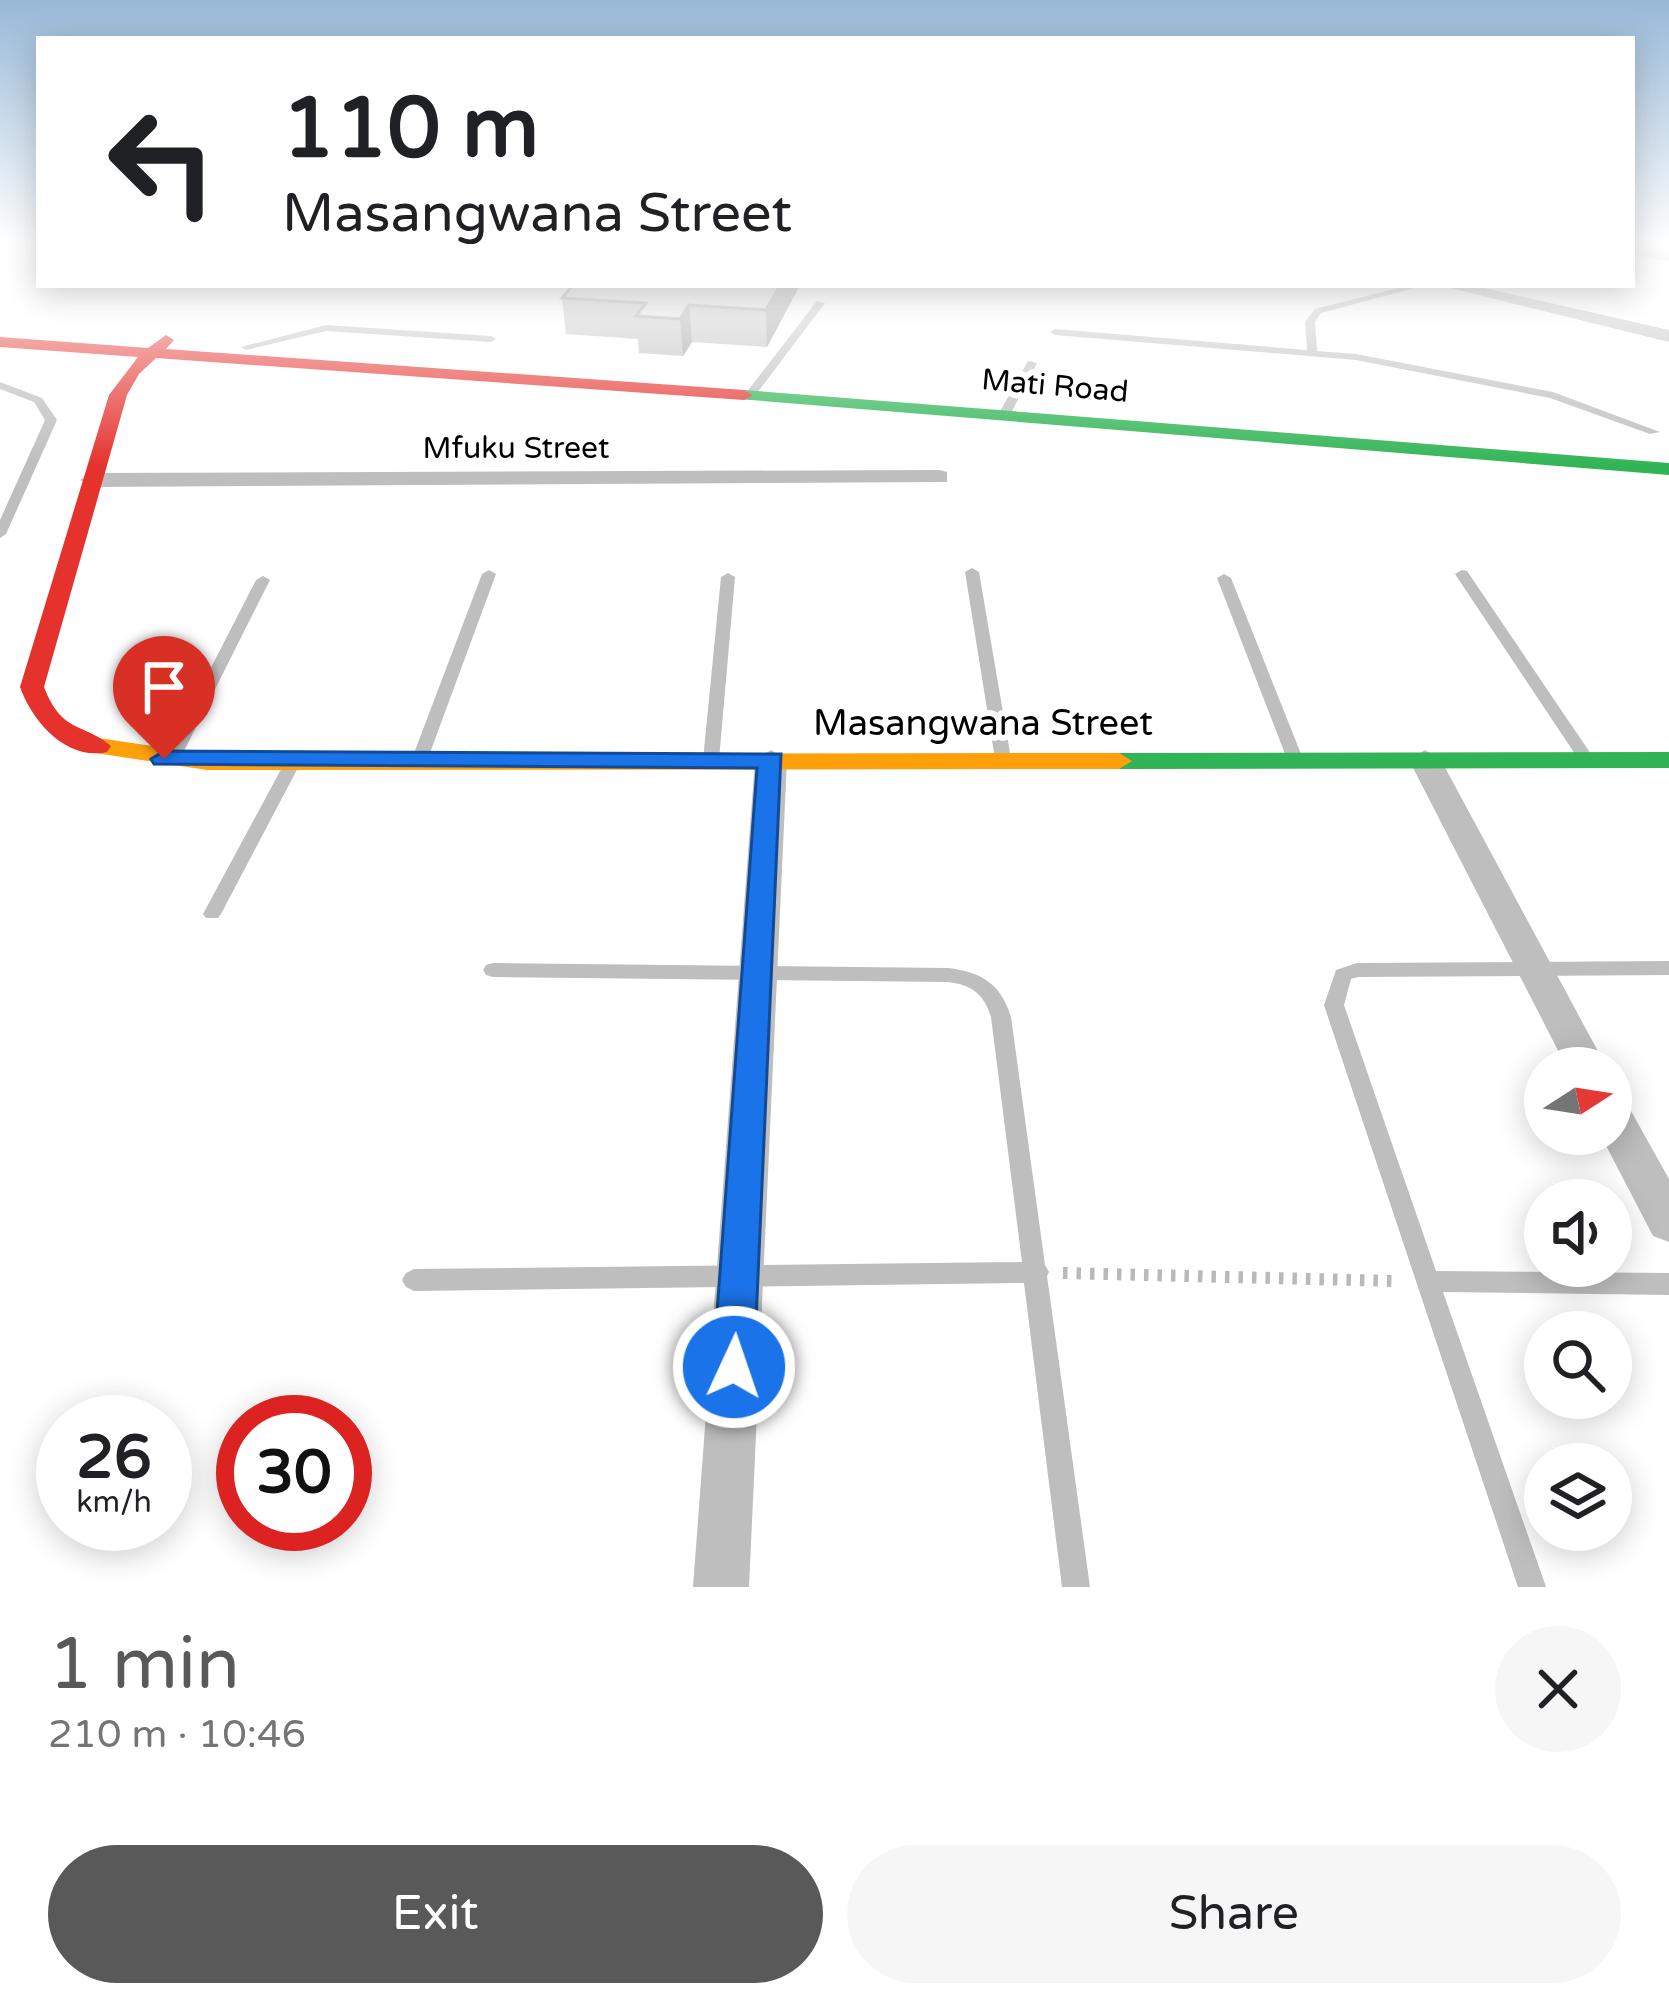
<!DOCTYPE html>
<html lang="en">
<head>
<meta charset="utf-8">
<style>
	:root { --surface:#fff; --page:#f6f6f6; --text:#202124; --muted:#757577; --accent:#595959 }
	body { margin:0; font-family:"Varela Round",sans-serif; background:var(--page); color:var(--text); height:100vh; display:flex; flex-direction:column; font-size:45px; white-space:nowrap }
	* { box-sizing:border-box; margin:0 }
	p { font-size:39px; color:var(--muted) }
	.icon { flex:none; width:66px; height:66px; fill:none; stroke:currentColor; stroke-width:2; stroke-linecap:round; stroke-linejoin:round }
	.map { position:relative; height:1587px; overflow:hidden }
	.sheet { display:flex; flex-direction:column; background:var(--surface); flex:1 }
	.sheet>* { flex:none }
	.guide { position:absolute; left:36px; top:36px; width:1599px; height:252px; border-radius:0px; box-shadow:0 6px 30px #0003; background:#fff; color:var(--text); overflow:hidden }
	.needle { width:78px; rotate:78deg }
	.buttons { position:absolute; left:1524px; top:1047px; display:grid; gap:24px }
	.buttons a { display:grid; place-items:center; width:108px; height:108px; border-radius:50%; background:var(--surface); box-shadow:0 6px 30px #0003; font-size:60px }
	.speed { position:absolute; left:36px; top:1395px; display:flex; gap:24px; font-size:60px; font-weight:700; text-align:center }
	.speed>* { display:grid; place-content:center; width:156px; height:156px; border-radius:50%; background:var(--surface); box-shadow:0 6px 30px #0003; line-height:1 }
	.speed small { font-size:30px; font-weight:400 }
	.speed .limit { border:18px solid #d22; background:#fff; color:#111 }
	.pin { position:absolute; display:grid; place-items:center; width:102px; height:102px; color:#fff; margin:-123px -51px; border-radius:50% 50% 50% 0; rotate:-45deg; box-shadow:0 0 12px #0007 }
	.pin .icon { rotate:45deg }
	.me { position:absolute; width:132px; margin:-66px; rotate:3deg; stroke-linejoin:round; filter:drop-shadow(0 0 9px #0008) }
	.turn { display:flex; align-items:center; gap:42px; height:252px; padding:0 48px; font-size:54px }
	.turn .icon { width:156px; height:156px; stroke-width:2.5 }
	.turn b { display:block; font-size:84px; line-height:102px }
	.round { display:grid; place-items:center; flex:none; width:126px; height:126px; border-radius:63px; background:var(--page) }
	.head { display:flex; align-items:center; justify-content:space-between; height:204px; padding:0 48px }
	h1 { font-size:72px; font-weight:600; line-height:90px; color:var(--accent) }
	.cta { display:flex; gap:24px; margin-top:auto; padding:24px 48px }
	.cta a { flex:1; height:138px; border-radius:72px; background:var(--accent); color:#fff; font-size:48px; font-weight:600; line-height:138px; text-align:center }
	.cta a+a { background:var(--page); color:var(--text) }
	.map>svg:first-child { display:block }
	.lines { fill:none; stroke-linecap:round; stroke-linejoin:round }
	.path { stroke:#b9b9b9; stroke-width:12; stroke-dasharray:4.5 9; stroke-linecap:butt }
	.lane { fill:#bebebe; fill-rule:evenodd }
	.street { fill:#bebebe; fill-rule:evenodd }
	.fast { fill:#30b455; fill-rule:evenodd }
	.slow { fill:#ff9f0a; fill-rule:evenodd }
	.jam { fill:#e5322d; fill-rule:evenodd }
	.wall { fill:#bfbfbf }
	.shaded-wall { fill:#9b9b9b }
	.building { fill:#dedede; stroke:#9b9b9b; stroke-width:3 }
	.route { fill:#1a73e8; stroke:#114b97; stroke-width:3 }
	.labels { text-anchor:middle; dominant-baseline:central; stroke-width:12; stroke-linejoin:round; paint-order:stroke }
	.far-street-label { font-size:30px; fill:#000; stroke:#fff }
	.street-label { font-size:36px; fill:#000; stroke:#fff }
</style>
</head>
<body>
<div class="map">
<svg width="1669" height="1587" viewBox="0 0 1669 1587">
	<rect width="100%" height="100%" fill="#fff"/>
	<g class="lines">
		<!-- path -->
		<path class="path" d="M1063 1273 1396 1281"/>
		<!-- lane -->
		<path class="lane" d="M1410 285H1426L1321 313 1315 322 1317 351 1356 354 1553 392 1660 432 1650 434 1550 398 1356 360 1055 335 1050 332 1055 329 1307 350 1305 322 1315 309Z
			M817 301 825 303 754 397H746V393Z
			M326 325 491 336 496 339 491 342 326 331 246 350 241 347Z
			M1028 361 1037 363 1010 415 1000 417 998 415Z
			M0 382 42 398 57 420 6 534 0 538V520L45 420 34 402 0 389Z
			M972 568 979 572 1011 759 1003 764 995 759 965 572Z
			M489 570 496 574 427 761 425 764H413L411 761 482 574Z
			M1462 570 1467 571 1595 760 1593 763H1581L1455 574Z
			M728 573 735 577 719 760 711 765 703 760 721 577Z
			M1224 574 1231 578 1303 759 1301 762H1289L1287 759 1217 578Z
			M263 576 270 580 180 759 178 762H166L164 759 256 580Z
			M293 757 301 762 221 914 218 918H206L203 914 285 762Z
			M1669 961V975L1358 977 1351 979 1344 1005 1436 1271 1669 1273V1295L1443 1292 1546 1587H1518L1324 1005 1336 970 1357 963Z
			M493 963 948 968C982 972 1001 984 1011 1017L1045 1265 1049 1272 1047 1276 1090 1587H1062L1024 1283 414 1291 406 1287 402 1280 406 1273 414 1269 1022 1262 991 1017C984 994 972 985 948 982L493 977 486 975 483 970 486 965Z"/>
		<!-- street -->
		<path class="street" d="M1632 244 1669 251V261L1632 254Z
			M1438 285H1471L1669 330V342Z
			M939 470 947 472V482L92 487 80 480 92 473Z
			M771 750 787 760 749 1587H693L755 760Z
			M1425 750 1441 760 1607 1068H1567L1409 760Z
			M1611 1097 1626 1102 1669 1179V1242L1653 1236 1600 1134H1611Z"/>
		<!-- fast -->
		<path class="fast" d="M744 390 1669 463V475L738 399V391Z
			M1669 752V768L1119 769 1106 761 1119 753Z"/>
		<!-- slow -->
		<path class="slow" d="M98 738 207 754 1119 753 1132 761 1119 769 207 770 89 752 85 746 89 740Z"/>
		<!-- jam -->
		<path class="jam" d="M166 335 174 340 166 349 744 390 753 395 744 400 156 358 139 374 127 395 44 687C62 734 83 722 111 746L107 752C66 761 32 721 20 687L109 395 138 357 0 347V337L148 348Z"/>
	</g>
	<!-- wall -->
	<path class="wall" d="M800 285 767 347 692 342 683 356 639 353 638 339 566 334 562 298Z"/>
	<!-- shaded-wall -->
	<path class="shaded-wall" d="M780 285H800L767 347 766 310Z
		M689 305 692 342 683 356 680 319Z"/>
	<!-- building -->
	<path class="building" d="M573 285H780L766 310 689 305 680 319 636 316 646 303 562 298Z"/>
	<!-- sky -->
	<linearGradient id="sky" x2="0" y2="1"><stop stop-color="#97b8d7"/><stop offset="0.52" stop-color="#fff"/><stop offset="1" stop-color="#fff" stop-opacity="0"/></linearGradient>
	<rect width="1669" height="467" fill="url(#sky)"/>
	<!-- route -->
	<path class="route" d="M164 751 781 754 754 1367 748 1380 734 1386 719 1380 713 1367 757 768 154 764 151 759Z"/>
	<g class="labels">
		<!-- far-street labels -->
		<g class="far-street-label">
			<text transform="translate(1055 386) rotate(5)">Mati Road</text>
			<text x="516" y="448">Mfuku Street</text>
		</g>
		<!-- street labels -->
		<g class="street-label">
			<text x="983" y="723">Masangwana Street</text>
		</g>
	</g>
</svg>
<div class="buttons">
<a><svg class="needle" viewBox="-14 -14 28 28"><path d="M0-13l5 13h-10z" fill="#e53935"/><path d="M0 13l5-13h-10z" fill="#757577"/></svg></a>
<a><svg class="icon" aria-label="sound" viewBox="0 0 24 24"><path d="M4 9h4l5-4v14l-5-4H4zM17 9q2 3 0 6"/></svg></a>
<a><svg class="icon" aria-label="search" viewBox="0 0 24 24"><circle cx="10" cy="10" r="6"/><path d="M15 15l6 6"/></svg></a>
<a><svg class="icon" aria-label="layers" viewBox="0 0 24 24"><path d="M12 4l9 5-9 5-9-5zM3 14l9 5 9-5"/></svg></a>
</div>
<div class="speed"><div>26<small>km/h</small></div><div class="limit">30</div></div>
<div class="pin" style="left:164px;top:759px;background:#d93025"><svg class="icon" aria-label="arrive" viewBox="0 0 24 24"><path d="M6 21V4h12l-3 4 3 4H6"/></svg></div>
<svg class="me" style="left:734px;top:1367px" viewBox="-20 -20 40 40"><circle r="17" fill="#1a73e8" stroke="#fff" stroke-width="3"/><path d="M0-11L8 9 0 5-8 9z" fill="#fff"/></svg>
<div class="guide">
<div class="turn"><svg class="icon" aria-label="left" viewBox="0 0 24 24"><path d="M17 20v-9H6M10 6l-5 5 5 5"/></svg><div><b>110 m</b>Masangwana Street</div></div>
</div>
</div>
<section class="sheet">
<div class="head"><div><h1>1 min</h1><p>210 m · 10:46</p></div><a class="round"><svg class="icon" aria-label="close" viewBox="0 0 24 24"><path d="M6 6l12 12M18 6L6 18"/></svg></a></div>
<div class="cta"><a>Exit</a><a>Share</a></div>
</section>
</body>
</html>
